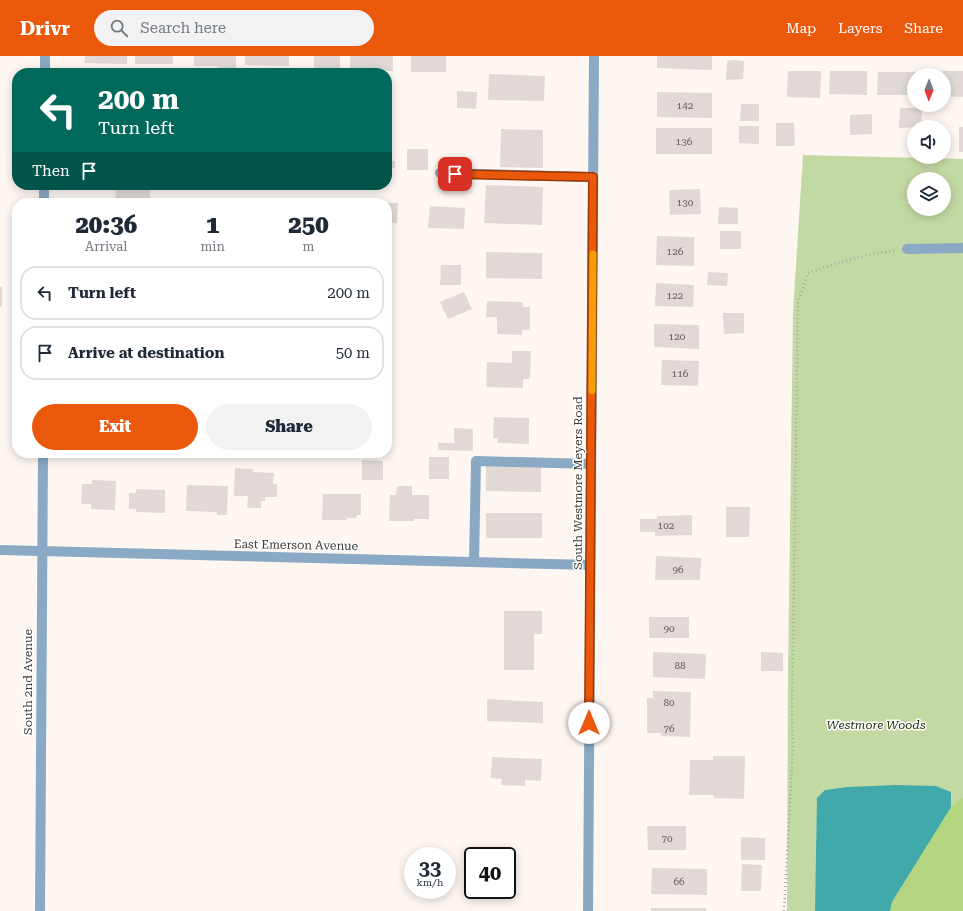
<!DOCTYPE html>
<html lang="en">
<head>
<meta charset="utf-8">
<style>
	:root { --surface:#fff; --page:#f2f2f3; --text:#1f2937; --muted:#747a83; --line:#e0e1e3; --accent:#ea580c }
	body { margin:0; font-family:"Roboto Serif",serif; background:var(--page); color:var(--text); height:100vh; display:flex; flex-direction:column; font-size:15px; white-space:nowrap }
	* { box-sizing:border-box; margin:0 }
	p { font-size:13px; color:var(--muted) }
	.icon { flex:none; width:22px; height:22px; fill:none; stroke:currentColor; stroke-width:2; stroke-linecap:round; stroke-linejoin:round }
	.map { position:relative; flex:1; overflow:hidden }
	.sheet { position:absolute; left:12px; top:142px; width:380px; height:260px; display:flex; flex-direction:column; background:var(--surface); border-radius:16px; box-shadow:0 2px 10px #0003 }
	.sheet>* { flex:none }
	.banner { position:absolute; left:12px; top:12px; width:380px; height:122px; border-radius:16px; box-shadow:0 2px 10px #0003; background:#00695c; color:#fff; overflow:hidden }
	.needle { width:26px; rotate:181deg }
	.controls { position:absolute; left:907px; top:12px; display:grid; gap:8px }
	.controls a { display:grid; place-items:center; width:44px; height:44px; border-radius:50%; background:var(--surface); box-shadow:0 2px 10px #0003; font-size:20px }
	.speed { position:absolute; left:404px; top:791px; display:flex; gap:8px; font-size:20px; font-weight:700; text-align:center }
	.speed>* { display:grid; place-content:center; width:52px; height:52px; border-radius:50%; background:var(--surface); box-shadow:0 2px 10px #0003; line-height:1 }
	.speed small { font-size:10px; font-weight:400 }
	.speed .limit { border:2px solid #111; border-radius:6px; background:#fff; color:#111 }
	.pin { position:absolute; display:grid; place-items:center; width:34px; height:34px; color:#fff; margin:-17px; border-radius:8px; box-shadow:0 2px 6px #0006 }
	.me { position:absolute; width:44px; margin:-22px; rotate:0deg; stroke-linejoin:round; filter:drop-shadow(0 0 3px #0008) }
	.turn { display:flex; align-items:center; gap:14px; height:84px; padding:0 20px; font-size:18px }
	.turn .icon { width:52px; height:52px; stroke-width:2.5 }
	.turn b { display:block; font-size:28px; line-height:34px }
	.then { display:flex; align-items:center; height:38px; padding:0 20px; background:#0003; gap:8px; font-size:15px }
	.eta { display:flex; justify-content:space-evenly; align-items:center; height:68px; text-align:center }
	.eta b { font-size:24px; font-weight:800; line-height:28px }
	.primary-button { display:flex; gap:8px; margin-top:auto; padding:8px 20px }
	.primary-button a { flex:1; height:46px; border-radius:24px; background:var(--accent); color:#fff; font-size:16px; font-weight:800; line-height:46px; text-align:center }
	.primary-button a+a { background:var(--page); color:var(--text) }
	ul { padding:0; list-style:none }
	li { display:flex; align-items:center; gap:12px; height:54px; margin:0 8px 6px; padding:0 12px; border:2px solid var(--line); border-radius:16px }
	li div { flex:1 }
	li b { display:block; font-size:15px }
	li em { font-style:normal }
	header { display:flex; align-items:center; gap:24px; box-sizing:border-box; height:56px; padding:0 20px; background:var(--accent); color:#fff }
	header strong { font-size:19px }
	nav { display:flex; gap:22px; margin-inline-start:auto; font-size:14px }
	.search { width:280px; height:36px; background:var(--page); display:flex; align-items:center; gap:10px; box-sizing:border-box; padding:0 14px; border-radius:22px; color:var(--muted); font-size:15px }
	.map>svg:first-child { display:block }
	.green { fill:#c3d9a4; fill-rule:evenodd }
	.forest { fill:#b3d57f }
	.water { fill:#42a9aa }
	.building { fill:#e0d9d5 }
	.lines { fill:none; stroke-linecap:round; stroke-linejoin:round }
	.path { stroke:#aaa5a1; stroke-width:2.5; stroke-dasharray:1 3; stroke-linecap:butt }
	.minor { stroke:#8aa9c4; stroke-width:10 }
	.route-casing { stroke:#983908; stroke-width:10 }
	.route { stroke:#ea580c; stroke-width:7 }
	.slow { stroke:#f59e0b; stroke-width:7 }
	.labels { text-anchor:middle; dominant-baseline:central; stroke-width:3; stroke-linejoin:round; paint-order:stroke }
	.number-label { font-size:10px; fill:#65615e }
	.street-label { font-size:12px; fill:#3c3937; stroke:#fff }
	.park-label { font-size:12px; font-style:italic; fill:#23300c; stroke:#fff }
</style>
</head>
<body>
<header>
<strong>Drivr</strong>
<div class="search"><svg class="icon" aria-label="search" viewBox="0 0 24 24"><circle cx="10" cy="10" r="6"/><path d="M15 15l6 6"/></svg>Search here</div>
<nav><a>Map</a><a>Layers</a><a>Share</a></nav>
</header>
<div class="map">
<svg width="963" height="855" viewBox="0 0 963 855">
	<rect width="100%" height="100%" fill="#fdf6f1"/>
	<!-- green -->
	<path class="green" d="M803 99 963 103V855H787L788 618 793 256ZM914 123H944V153H914Z"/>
	<!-- forest -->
	<path class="forest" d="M963 742V855H890L892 847 951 751Z"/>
	<!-- water -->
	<path class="water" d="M896 729 936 730 951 736V751L892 846 890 855H815L817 742 825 734 848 731Z"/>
	<!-- building -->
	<path class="building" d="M85 0H127V8L84 7Z
		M135 0H173V8H135Z
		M194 0H236V17H217V10H194Z
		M245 0H289V10L245 9Z
		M314 0H340V14L314 13Z
		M350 0H393V15H350Z
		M411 0H446V16H411Z
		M657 0H712V14L657 12Z
		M733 4 744 5 743 23 726 24 727 5Z
		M788 15H821L820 42 787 41Z
		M830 15H867V39L829 38Z
		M926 15H963V41L944 40V19H926Z
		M878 16H915L914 39H877Z
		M489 18 545 20 544 45 488 44Z
		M457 35 477 36 476 53 457 52Z
		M657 36 712 37V62L657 61Z
		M741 48H759V65H740Z
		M900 52H922L921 71 899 72Z
		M872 58V78L850 79V59Z
		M776 67H794L795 90H776Z
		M739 70H759V88L739 87Z
		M959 71H963V96H959Z
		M656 72H712V98H656Z
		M501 73 543 74V112L500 111Z
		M407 93H428V114H407Z
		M387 105H395V112H387Z
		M486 129 543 131 542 169 484 167Z
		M116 130 150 131V147H115Z
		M700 133 701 158 670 159 669 134Z
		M387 147H398L397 167 387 166Z
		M430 150 465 152 464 173 428 172Z
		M719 151 738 152V168H718Z
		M720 175H741V193H720Z
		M657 180 694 181V210L656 209Z
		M486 196 542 197V223L486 222Z
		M441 209H461V229H440Z
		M708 216 728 217 727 230 707 229Z
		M656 227 694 229 693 251 655 250Z
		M0 231H2V251H0Z
		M464 236 472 253 448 263 440 246Z
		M487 245 523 246V251H530V274H522V279L497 278V261H486Z
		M723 257H744V277L724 278Z
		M654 268 699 269V293L654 291Z
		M512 295H531L530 323H523V332L486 331 487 306 512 307Z
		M662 304 699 305 698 330 661 329Z
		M494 361 529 362V388L498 387V382H493Z
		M454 372 473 373V395L438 394V387H454Z
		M429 401H449V423H429Z
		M362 404 383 405V424H362Z
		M486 410 541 411V436L486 435Z
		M235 412 253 413V416L274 417 273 428H277V441H265V445H261V452H247L248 440H234Z
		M92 424 116 425 115 454 91 453V448H81L82 428H92Z
		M187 429 228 430 227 459H217V456L186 455Z
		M397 430H412V439H429V463H414V465H389L390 439H396Z
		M136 433 165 434V457L136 456V453H129V437H136Z
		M323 438H361V459H357L356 462H347V464H322Z
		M726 451H750L749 481H726Z
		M486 457H542V482H486Z
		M692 459V479L655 480V476H640V463H657V460Z
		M656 500 701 502 700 524H655Z
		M504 555H542V578H534V614H504Z
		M649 561H689V582H649Z
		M653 596 706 598 705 623 653 621Z
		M761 596 783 597V615H761Z
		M653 635 691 636 690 681 661 680V677H647V642H653Z
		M487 643 543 646V667L487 665Z
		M713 700H745L744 743 714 742V739H689L690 704H713Z
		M492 701 542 703 541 725 525 724V730L501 729 502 723 491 722Z
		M647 770H686V794H648Z
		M741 781 765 782V804H741Z
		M742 808 762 809 761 835H741Z
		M652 812 707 813V839L651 838Z
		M651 852H706V855H651Z"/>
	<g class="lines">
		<!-- path -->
		<path class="path" d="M784 855 793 691 792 657 798 247 808 217C836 207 864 198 894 195"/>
		<!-- minor -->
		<path class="minor" d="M45 17V0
			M440 117 593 121
			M44 147V129
			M907 193 963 192
			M0 494 590 509
			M474 506 476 405 591 408
			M40 855 43 397
			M588 855 594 0"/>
	</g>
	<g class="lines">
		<!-- route casing -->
		<g class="route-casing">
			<path id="route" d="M455 118 593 121 589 667"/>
		</g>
		<!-- route -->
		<use href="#route" class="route"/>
		<!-- slow -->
		<path class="slow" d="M592 335 593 198"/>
	</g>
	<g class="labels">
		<!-- number labels -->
		<g class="number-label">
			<text x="685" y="49">142</text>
			<text x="684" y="85">136</text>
			<text x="685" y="146">130</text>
			<text x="675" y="195">126</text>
			<text x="675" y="239">122</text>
			<text x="677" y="280">120</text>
			<text x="680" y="317">116</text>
			<text x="666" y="469">102</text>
			<text x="678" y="513">96</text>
			<text x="669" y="572">90</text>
			<text x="680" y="609">88</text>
			<text x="669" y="646">80</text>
			<text x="669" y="672">76</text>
			<text x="667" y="782">70</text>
			<text x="679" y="825">66</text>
		</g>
		<!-- street labels -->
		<g class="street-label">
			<text transform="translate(578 427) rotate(-90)">South Westmore Meyers Road</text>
			<text transform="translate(296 489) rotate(1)">East Emerson Avenue</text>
			<text transform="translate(28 626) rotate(-90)">South 2nd Avenue</text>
		</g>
		<!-- park labels -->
		<g class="park-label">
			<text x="876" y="669">Westmore Woods</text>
		</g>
	</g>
</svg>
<div class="controls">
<a><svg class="needle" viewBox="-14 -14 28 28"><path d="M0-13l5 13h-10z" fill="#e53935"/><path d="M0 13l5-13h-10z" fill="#747a83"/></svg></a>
<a><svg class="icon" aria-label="sound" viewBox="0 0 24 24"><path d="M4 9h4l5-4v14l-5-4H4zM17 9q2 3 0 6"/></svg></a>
<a><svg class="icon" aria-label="layers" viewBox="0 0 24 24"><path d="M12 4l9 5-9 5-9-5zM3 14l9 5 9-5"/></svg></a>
</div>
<div class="speed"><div>33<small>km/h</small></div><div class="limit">40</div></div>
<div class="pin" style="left:455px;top:118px;background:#d93025"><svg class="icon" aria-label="arrive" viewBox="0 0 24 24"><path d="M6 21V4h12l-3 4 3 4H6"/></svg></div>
<svg class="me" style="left:589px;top:667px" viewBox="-20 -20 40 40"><circle r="19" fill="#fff"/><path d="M0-13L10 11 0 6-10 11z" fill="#ea580c"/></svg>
<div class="banner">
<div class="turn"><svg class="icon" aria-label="left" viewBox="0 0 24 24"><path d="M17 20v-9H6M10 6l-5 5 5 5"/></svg><div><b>200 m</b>Turn left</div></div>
<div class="then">Then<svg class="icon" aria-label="arrive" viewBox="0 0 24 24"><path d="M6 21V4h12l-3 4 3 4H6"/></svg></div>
</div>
<section class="sheet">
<div class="eta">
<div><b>20:36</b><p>Arrival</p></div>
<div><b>1</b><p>min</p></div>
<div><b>250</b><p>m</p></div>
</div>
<ul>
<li><svg class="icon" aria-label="left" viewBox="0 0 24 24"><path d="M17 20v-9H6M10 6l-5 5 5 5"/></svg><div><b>Turn left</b></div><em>200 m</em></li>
<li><svg class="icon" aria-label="arrive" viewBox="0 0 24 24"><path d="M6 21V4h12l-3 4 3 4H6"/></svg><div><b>Arrive at destination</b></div><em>50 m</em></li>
</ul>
<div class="primary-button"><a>Exit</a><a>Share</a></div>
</section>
</div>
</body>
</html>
